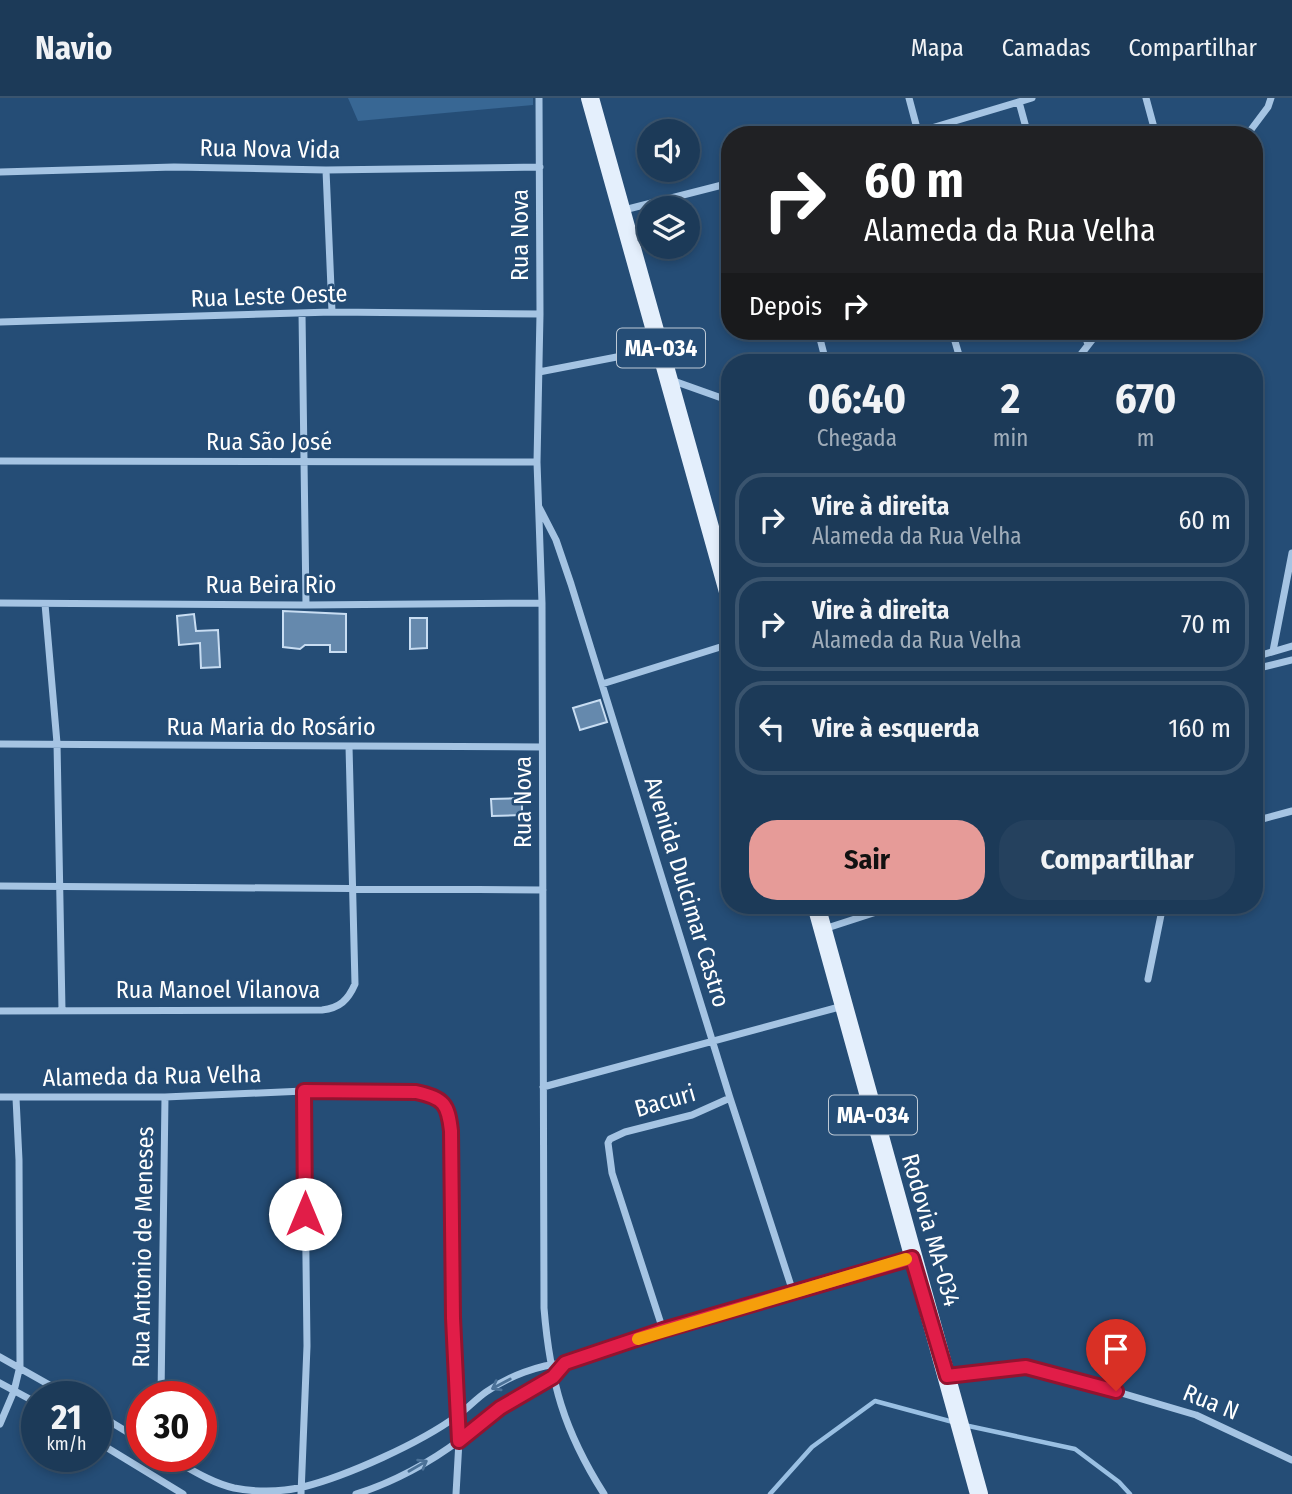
<!DOCTYPE html>
<html lang="pt">
<head>
<meta charset="utf-8">
<style>
	:root { --surface:#1c3a58; --page:#25415e; --text:#f1f3f6; --muted:#a0adba; --line:#3a546e; --accent:#e69b98 }
	body { margin:0; font-family:"Fira Sans Condensed",sans-serif; background:var(--page); color:var(--text); height:100vh; display:flex; flex-direction:column; font-size:26px; white-space:nowrap }
	* { box-sizing:border-box; margin:0 }
	p { font-size:23px; color:var(--muted) }
	.icon { flex:none; width:38px; height:38px; fill:none; stroke:currentColor; stroke-width:2; stroke-linecap:round; stroke-linejoin:round }
	.map { position:relative; flex:1; overflow:hidden }
	.drawer { position:absolute; left:721px; top:256px; width:542px; height:560px; display:flex; flex-direction:column; background:var(--surface); border-radius:28px; box-shadow:0 4px 10px #0003,0 0 0 2px var(--line) }
	.drawer>* { flex:none }
	.guide { position:absolute; left:721px; top:28px; width:542px; height:214px; border-radius:28px; box-shadow:0 4px 10px #0003,0 0 0 2px var(--line); background:#202124; color:#fff; overflow:hidden }
	.controls { position:absolute; left:637px; top:21px; display:grid; gap:14px }
	.controls a { display:grid; place-items:center; width:63px; height:63px; border-radius:50%; background:var(--surface); box-shadow:0 4px 10px #0003,0 0 0 2px var(--line); font-size:35px }
	.speed { position:absolute; left:21px; top:1283px; display:flex; gap:14px; font-size:35px; font-weight:700; text-align:center }
	.speed>* { display:grid; place-content:center; width:91px; height:91px; border-radius:50%; background:var(--surface); box-shadow:0 4px 10px #0003,0 0 0 2px var(--line); line-height:1 }
	.speed small { font-size:18px; font-weight:400 }
	.speed .limit { border:10px solid #d22; background:#fff; color:#111 }
	.pin { position:absolute; display:grid; place-items:center; width:60px; height:60px; color:#fff; margin:-72px -30px; border-radius:50% 50% 50% 0; rotate:-45deg; box-shadow:0 0 7px #0007 }
	.pin .icon { rotate:45deg }
	.me { position:absolute; width:77px; margin:-38px; rotate:0deg; stroke-linejoin:round; filter:drop-shadow(0 0 5px #0008) }
	.turn { display:flex; align-items:center; gap:24px; height:147px; padding:0 28px; font-size:32px }
	.turn .icon { width:91px; height:91px; stroke-width:2.5 }
	.turn b { display:block; font-size:49px; line-height:60px }
	.then { display:flex; align-items:center; height:66px; padding:0 28px; background:#0003; gap:14px; font-size:26px }
	.eta { display:flex; justify-content:space-evenly; align-items:center; height:119px; text-align:center }
	.eta b { font-size:42px; font-weight:700; line-height:49px }
	.button { display:flex; gap:14px; margin-top:auto; padding:14px 28px }
	.button a { flex:1; height:80px; border-radius:28px; background:var(--accent); color:#111; font-size:28px; font-weight:700; line-height:80px; text-align:center }
	.button a+a { background:var(--page); color:var(--text) }
	ul { padding:0; list-style:none }
	li { display:flex; align-items:center; gap:21px; height:94px; margin:0 14px 10px; padding:0 14px; border:4px solid var(--line); border-radius:28px }
	li div { flex:1 }
	li b { display:block; font-size:26px }
	li em { font-style:normal }
	header { display:flex; align-items:center; gap:42px; box-sizing:border-box; height:98px; padding:0 35px; background:var(--surface); border-bottom:2px solid var(--line) }
	header strong { font-size:33px }
	nav { display:flex; gap:38px; margin-inline-start:auto; font-size:24px }
	.map>svg:first-child { display:block }
	.green { fill:#386794 }
	.lines { fill:none; stroke-linecap:round; stroke-linejoin:round }
	.stream { stroke:#9ac0e3; stroke-width:4.5 }
	.building { fill:#6589ad; stroke:#c8ddf2; stroke-width:2 }
	.street { stroke:#a5c4e3; stroke-width:7 }
	.primary { stroke:#e4effc; stroke-width:18 }
	.oneway { stroke:#4b7197 }
	.route-casing { stroke:#92132f; stroke-width:18 }
	.route { stroke:#e11d48; stroke-width:12 }
	.slow { stroke:#f59e0b; stroke-width:12 }
	.labels { text-anchor:middle; dominant-baseline:central; stroke-width:5; stroke-linejoin:round; paint-order:stroke }
	.shield { fill:#254d76; stroke:#becad6; stroke-width:2 }
	.shield-label { font-size:23px; font-weight:bold; fill:#fff }
	.street-label { font-size:24px; fill:#fff; stroke:#254d76 }
</style>
</head>
<body>
<header>
<strong>Navio</strong>
<nav><a>Mapa</a><a>Camadas</a><a>Compartilhar</a></nav>
</header>
<div class="map">
<svg width="1292" height="1396" viewBox="0 0 1292 1396">
	<rect width="100%" height="100%" fill="#254d76"/>
	<!-- green -->
	<path class="green" d="M348 0H533V7L358 23Z"/>
	<g class="lines">
		<!-- stream -->
		<path class="stream" d="M964 1327 1075 1351 1119 1384 1130 1396
			M770 1396 812 1349 875 1303 953 1324"/>
	</g>
	<!-- building -->
	<path class="building" d="M283 513 346 516V554H330V547H305L300 551 283 549Z
		M194 516 196 533 218 532 220 569 201 570 200 545 179 547 177 518Z
		M410 520H427V550L410 551Z
		M600 602 607 624 580 632 573 610Z
		M522 700V717L492 718 491 701Z"/>
	<g class="lines">
		<!-- street -->
		<path class="street" d="M539 0 540 216 537 364 542 505 544 1210C550 1284 564 1333 604 1396
			M909 0 918 34
			M1146 0 1156 37
			M1019 4 1028 37
			M908 37 1032 0
			M1247 37 1268 9 1271 0
			M326 72 332 214
			M0 74 174 69 326 72 540 69
			M624 112 730 85
			M302 215 306 507
			M0 224 332 214 540 216
			M818 233 826 264
			M952 233 961 264
			M1084 233 1088 247
			M1075 264 1099 233
			M539 274 627 257 659 254
			M671 282 730 303
			M0 363 537 364
			M539 409 556 442 571 486 730 1000 793 1194
			M0 505 306 507 542 505
			M45 506 57 645 62 912
			M1273 553 1292 455
			M1255 559 1292 548
			M1255 571 1292 562
			M602 586 730 546
			M0 646 542 649
			M1255 723 1292 713
			M0 788 543 792
			M824 831 898 807
			M1148 881 1163 807
			M0 913 322 912C340 910 348 902 355 886L349 648
			M543 989 843 908
			M0 999H165L304 993 416 994 432 997 444 1006 451 1033 453 1220 459 1343 456 1396
			M663 1232 612 1075 608 1045 610 1041 625 1034 692 1017 730 1000
			M0 1259 69 1298
			M947 1278 1026 1269 1050 1274 1196 1317 1292 1362
			M0 1285 37 1305
			M161 1298 165 999
			M96 1315 142 1343
			M0 1326 14 1293 20 1268 19 1062 16 1000
			M96 1343 183 1396
			M167 1358C189 1370 209 1384 234 1390 255 1394 281 1394 303 1389 347 1378 420 1345 457 1318 467 1311 476 1301 486 1294 509 1278 538 1267 565 1265L663 1232 912 1160
			M301 1396 307 1248 304 993
			M356 1396C392 1385 431 1364 461 1341 475 1330 488 1318 503 1308 524 1294 548 1284 565 1265"/>
		<!-- primary -->
		<path class="primary" d="M590 0 730 501
			M816 807 979 1396"/>
	</g>
	<!-- one-way arrows -->
	<defs><path id="oneway-shaft" d="M-6 0H5M1.5-3L5.5 0L1.5 3" fill="none" stroke-width="1.6" stroke-linecap="round" stroke-linejoin="round" transform="scale(1.75)"/></defs>
	<g class="oneway">
		<use href="#oneway-shaft" transform="translate(501 1286) rotate(152)"/>
		<use href="#oneway-shaft" transform="translate(418 1368) rotate(-30)"/>
	</g>
	<g class="lines">
		<!-- route casing -->
		<g class="route-casing">
			<path id="route" d="M305 1116 304 993 416 994C444 1000 448 1006 451 1033L453 1220 459 1343 500 1310 553 1279 565 1265 663 1232 912 1160 947 1278 1026 1269 1116 1293"/>
		</g>
		<!-- route -->
		<use href="#route" class="route"/>
		<!-- slow -->
		<path class="slow" d="M638 1241 906 1161"/>
	</g>
	<g class="labels">
		<!-- shield labels -->
		<g class="shield">
			<rect x="617" y="230.5" width="88" height="39" rx="5"/>
			<rect x="829" y="997.5" width="88" height="39" rx="5"/>
		</g>
		<g class="shield-label">
			<text x="661" y="250">MA-034</text>
			<text x="873" y="1017">MA-034</text>
		</g>
		<!-- street labels -->
		<g class="street-label">
			<text transform="translate(270 51) rotate(1)">Rua Nova Vida</text>
			<text transform="translate(520 137) rotate(-90)">Rua Nova</text>
			<text transform="translate(269 198) rotate(-2)">Rua Leste Oeste</text>
			<text x="269" y="344">Rua São José</text>
			<text x="271" y="487">Rua Beira Rio</text>
			<text x="271" y="629">Rua Maria do Rosário</text>
			<text transform="translate(523 704) rotate(-90)">Rua Nova</text>
			<text transform="translate(687 794) rotate(73)">Avenida Dulcimar Castro</text>
			<text x="218" y="892">Rua Manoel Vilanova</text>
			<text transform="translate(152 978) rotate(-1)">Alameda da Rua Velha</text>
			<text transform="translate(665 1003) rotate(-16)">Bacuri</text>
			<text transform="translate(931 1132) rotate(74)">Rodovia MA-034</text>
			<text transform="translate(143 1149) rotate(-89)">Rua Antonio de Meneses</text>
			<text transform="translate(1211 1304) rotate(22)">Rua N</text>
		</g>
	</g>
</svg>
<div class="controls">
<a><svg class="icon" aria-label="sound" viewBox="0 0 24 24"><path d="M4 9h4l5-4v14l-5-4H4zM17 9q2 3 0 6"/></svg></a>
<a><svg class="icon" aria-label="layers" viewBox="0 0 24 24"><path d="M12 4l9 5-9 5-9-5zM3 14l9 5 9-5"/></svg></a>
</div>
<div class="speed"><div>21<small>km/h</small></div><div class="limit">30</div></div>
<div class="pin" style="left:1116px;top:1293px;background:#d93025"><svg class="icon" aria-label="arrive" viewBox="0 0 24 24"><path d="M6 21V4h12l-3 4 3 4H6"/></svg></div>
<svg class="me" style="left:305px;top:1116px" viewBox="-20 -20 40 40"><circle r="19" fill="#fff"/><path d="M0-13L10 11 0 6-10 11z" fill="#e11d48"/></svg>
<div class="guide">
<div class="turn"><svg class="icon" aria-label="right" viewBox="0 0 24 24"><path d="M7 20v-9h11M14 6l5 5-5 5"/></svg><div><b>60 m</b>Alameda da Rua Velha</div></div>
<div class="then">Depois<svg class="icon" aria-label="right" viewBox="0 0 24 24"><path d="M7 20v-9h11M14 6l5 5-5 5"/></svg></div>
</div>
<section class="drawer">
<div class="eta">
<div><b>06:40</b><p>Chegada</p></div>
<div><b>2</b><p>min</p></div>
<div><b>670</b><p>m</p></div>
</div>
<ul>
<li><svg class="icon" aria-label="right" viewBox="0 0 24 24"><path d="M7 20v-9h11M14 6l5 5-5 5"/></svg><div><b>Vire à direita</b><p>Alameda da Rua Velha</p></div><em>60 m</em></li>
<li><svg class="icon" aria-label="right" viewBox="0 0 24 24"><path d="M7 20v-9h11M14 6l5 5-5 5"/></svg><div><b>Vire à direita</b><p>Alameda da Rua Velha</p></div><em>70 m</em></li>
<li><svg class="icon" aria-label="left" viewBox="0 0 24 24"><path d="M17 20v-9H6M10 6l-5 5 5 5"/></svg><div><b>Vire à esquerda</b></div><em>160 m</em></li>
</ul>
<div class="button"><a>Sair</a><a>Compartilhar</a></div>
</section>
</div>
</body>
</html>
